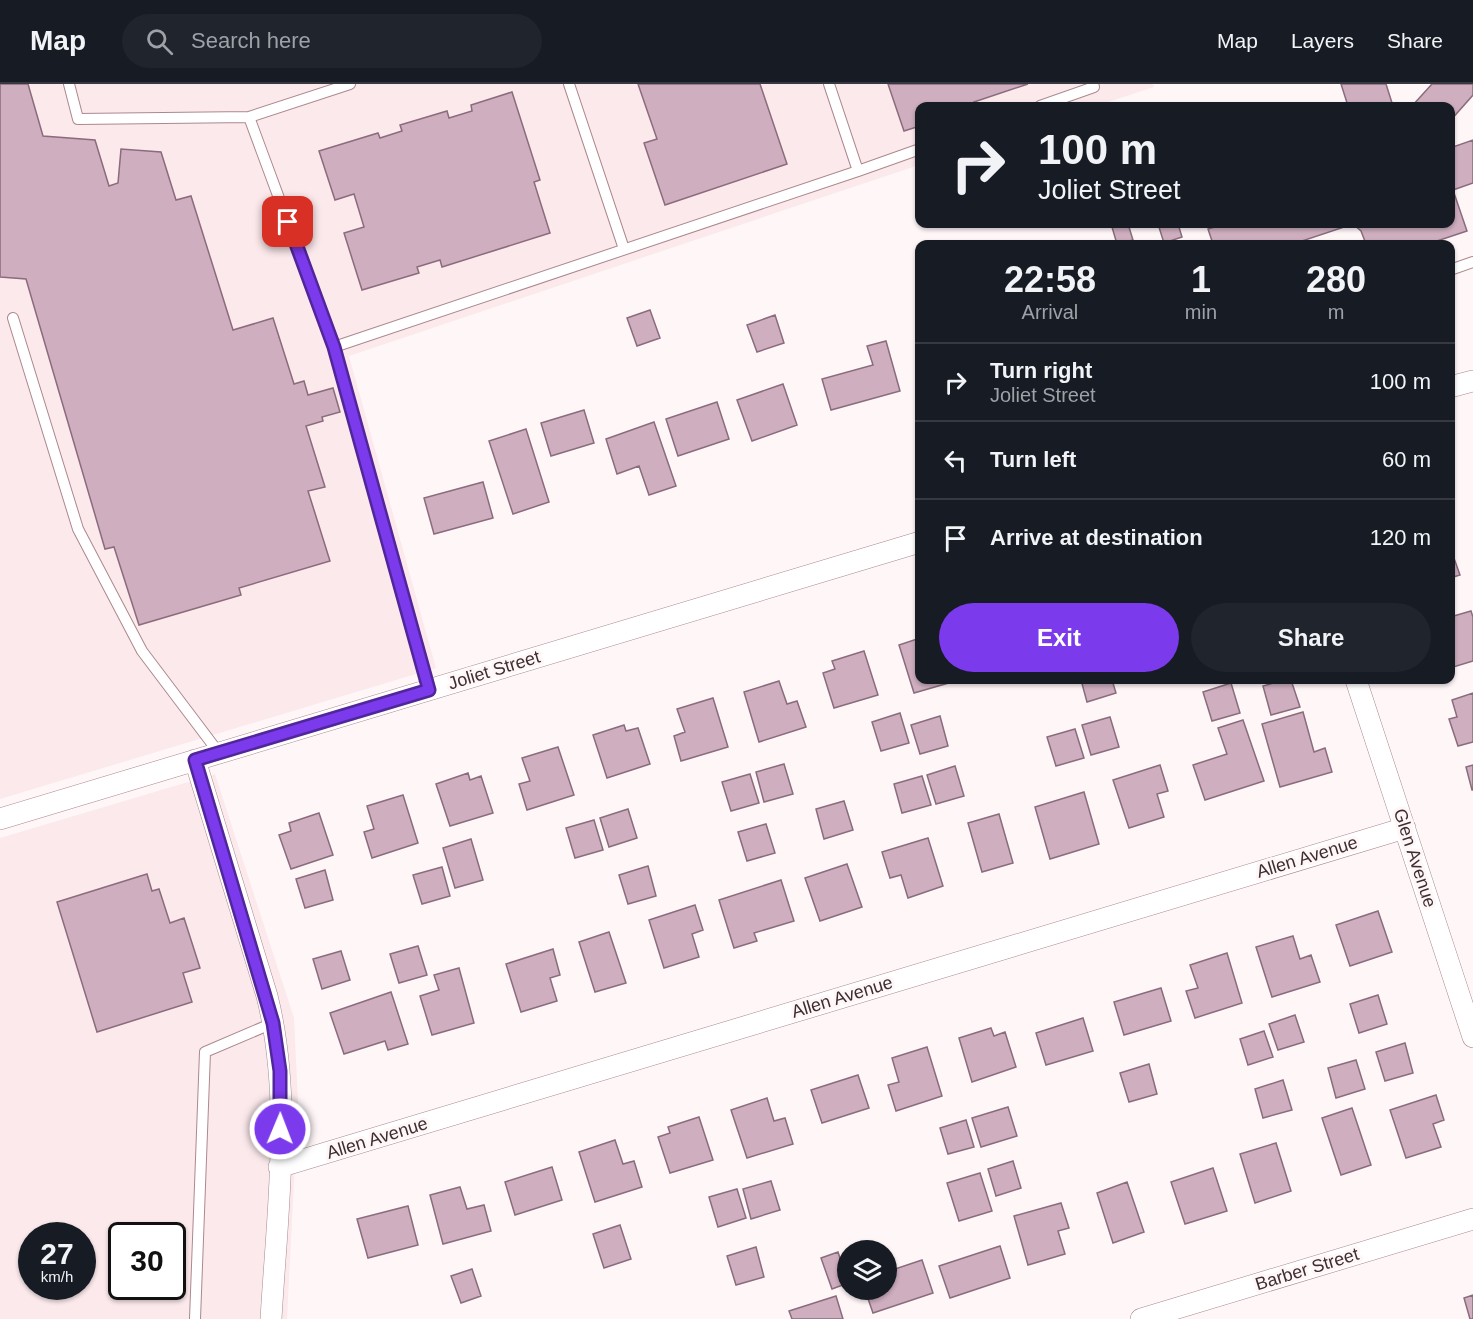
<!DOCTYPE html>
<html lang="en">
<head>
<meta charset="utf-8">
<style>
	:root { --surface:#171b24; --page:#20242c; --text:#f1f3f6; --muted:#9ea1a6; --line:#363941; --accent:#7c3aed }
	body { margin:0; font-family:Arial,sans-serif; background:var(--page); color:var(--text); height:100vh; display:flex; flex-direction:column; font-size:22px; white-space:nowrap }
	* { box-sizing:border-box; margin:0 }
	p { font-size:20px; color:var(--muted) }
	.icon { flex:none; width:33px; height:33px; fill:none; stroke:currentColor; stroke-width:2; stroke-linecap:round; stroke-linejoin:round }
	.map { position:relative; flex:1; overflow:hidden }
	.side { position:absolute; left:915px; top:156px; width:540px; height:444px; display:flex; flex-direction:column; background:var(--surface); border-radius:12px; box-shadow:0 2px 4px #0004 }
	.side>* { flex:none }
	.hud { position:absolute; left:915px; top:18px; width:540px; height:126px; border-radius:12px; box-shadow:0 2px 4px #0004; background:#171b24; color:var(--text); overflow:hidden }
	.tools { position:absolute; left:837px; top:1156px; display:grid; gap:12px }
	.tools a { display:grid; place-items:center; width:60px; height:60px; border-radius:50%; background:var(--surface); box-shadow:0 2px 4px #0004; font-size:30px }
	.speed { position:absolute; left:18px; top:1138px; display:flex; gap:12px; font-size:30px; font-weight:700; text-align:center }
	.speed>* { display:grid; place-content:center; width:78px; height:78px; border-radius:50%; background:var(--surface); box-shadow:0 2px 4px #0004; line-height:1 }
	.speed small { font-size:15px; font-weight:400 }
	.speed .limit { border:3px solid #111; border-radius:9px; background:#fff; color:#111 }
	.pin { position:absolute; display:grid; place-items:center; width:51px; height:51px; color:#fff; margin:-26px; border-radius:12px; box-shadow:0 3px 9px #0006 }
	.me { position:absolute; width:66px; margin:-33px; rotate:1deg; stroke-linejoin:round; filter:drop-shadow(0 0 4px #0008) }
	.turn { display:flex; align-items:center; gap:21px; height:126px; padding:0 24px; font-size:27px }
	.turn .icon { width:78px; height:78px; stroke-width:2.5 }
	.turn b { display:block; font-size:42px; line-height:51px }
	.eta { display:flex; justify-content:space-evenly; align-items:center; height:102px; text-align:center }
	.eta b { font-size:36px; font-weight:700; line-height:42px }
	.action { display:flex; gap:12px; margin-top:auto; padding:12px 24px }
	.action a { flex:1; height:69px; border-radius:36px; background:var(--accent); color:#fff; font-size:24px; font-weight:700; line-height:69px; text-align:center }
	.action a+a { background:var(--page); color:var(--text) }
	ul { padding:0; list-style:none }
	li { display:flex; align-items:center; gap:18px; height:78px; padding:0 24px; border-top:2px solid var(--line) }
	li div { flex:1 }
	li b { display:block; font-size:22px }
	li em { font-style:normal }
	header { display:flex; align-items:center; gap:36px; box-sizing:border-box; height:84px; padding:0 30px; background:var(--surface); border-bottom:2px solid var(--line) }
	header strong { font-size:28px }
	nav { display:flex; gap:33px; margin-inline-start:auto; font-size:21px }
	.search { width:420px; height:54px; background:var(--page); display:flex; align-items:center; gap:15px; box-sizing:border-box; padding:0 21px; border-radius:33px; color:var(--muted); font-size:22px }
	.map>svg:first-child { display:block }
	.built { fill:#fce9ec; fill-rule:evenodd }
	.building { fill:#ceaebf; stroke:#8a6c7c; stroke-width:1.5 }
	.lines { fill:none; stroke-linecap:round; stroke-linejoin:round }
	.lane-casing { stroke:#ab888e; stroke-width:12 }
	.street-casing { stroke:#ab888e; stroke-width:22 }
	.lane { stroke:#fff; stroke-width:10 }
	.street { stroke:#fff; stroke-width:21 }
	.route-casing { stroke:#51269a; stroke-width:15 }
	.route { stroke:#7c3aed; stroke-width:10 }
	.labels { text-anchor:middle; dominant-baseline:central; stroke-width:6; stroke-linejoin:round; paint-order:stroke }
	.street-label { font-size:18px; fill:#3d2e30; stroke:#fff6f8 }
</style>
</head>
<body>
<header>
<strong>Map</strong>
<div class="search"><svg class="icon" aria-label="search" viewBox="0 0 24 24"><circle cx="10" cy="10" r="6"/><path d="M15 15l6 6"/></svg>Search here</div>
<nav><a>Map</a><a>Layers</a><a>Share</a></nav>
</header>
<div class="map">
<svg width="1473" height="1235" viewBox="0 0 1473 1235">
	<rect width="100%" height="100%" fill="#fff6f8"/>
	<!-- built -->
	<path class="built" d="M0 0H1153L1154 3 1096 22H920L919 81 349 272 436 584 0 715Z
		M215 690 294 934 298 1017 287 1235H0V754ZM32 1152H82V1203H32ZM122 1152H172V1203H122Z"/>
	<!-- building -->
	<path class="building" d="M0 0H28L43 52 95 56 109 102 118 99 121 65 161 68 176 116 191 112 233 246 273 234 294 300 304 297 308 311 333 304 340 328 322 333 323 337 306 342 325 403 308 407 330 477 239 504 241 511 139 541 114 463 105 465 26 195 0 193Z
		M638 0H760L787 80 665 121 644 59 657 55Z
		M888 0H1028L974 18 976 22H920V42L904 47Z
		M1341 0H1386L1393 22H1348Z
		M1432 0H1473V11L1450 37V22H1412Z
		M512 8 540 96 534 98 550 149 442 183 440 176 417 183 419 189 362 206 344 149 364 143 354 110 335 116 319 67 378 49 380 54 402 47 400 41 447 27 449 34 472 27 471 21Z
		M1473 56V99L1453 106 1467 147 1428 160H1366L1361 147 1353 140 1293 160H1213L1208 145 1224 140H1450V64Z
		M1124 140H1128L1133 156 1117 160 1112 143Z
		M1158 140H1178L1182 153 1164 159Z
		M650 226 660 254 637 262 627 234Z
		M775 231 784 259 757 268 747 241Z
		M886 257 900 307 831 326 822 295 873 281 867 262Z
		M783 300 797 341 752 357 737 316Z
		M717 318 729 355 678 372 666 335Z
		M584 326 594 359 551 372 541 339Z
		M654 338 676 402 649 411 639 382 617 390 606 355Z
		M526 345 549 418 513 430 489 357Z
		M483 398 493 434 434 450 424 414Z
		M1450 463 1460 491 1450 494Z
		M1471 527 1473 533V577L1450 584V533Z
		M920 554V596H959L914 609 899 561Z
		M864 567 878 611 834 624 823 589 835 585 832 577Z
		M1081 596H1112L1116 609 1087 618Z
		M1285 596H1291L1300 623 1271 631 1263 602Z
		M779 597 787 620 797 617 806 643 759 658 744 608Z
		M1231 599 1240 629 1212 637 1203 608Z
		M1473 609V658L1458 662 1449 635 1457 633 1452 616Z
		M713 614 728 663 681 677 674 652 685 648 677 625Z
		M1303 628 1314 668 1325 664 1332 688 1280 703 1262 640Z
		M900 629 909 659 881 667 872 638Z
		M940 632 948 662 920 670 911 641Z
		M1110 633 1119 663 1091 671 1082 641Z
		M1243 636 1264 697 1205 716 1193 681 1227 670 1218 644Z
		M624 641 626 647 638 644 650 680 607 694 593 651Z
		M1075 645 1084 674 1056 682 1047 653Z
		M558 663 574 711 527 726 519 700 530 697 522 674Z
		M784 680 793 710 764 718 756 688Z
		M1160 681 1168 707 1157 710 1164 733 1129 744 1113 696Z
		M1473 681V706H1472L1466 683Z
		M955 682 964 712 936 720 927 691Z
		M468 689 470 696 481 692 493 729 450 742 436 700Z
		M750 690 759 719 731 727 722 698Z
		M922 692 931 721 902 729 894 700Z
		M1084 708 1099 760 1050 775 1035 723Z
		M403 711 418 759 372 774 364 748 374 745 367 722Z
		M844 717 853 746 824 755 816 725Z
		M628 725 637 754 609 763 600 734Z
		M319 729 333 771 291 785 279 751 291 747 289 739Z
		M999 730 1013 779 982 788 968 739Z
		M594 736 603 766 575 774 566 744Z
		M766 740 775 769 747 777 738 748Z
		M928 754 943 802 908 814 901 791 890 794 882 768Z
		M471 755 483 796 455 804 443 764Z
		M847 780 862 823 820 837 805 794Z
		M648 782 656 812 628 820 619 791Z
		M442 783 450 812 422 820 413 791Z
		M325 786 333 816 305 824 296 795Z
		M147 790 152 807 159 805 170 839 184 834 200 884 183 889 192 918 97 948 57 818Z
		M781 796 794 837 754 849 757 857 734 864 719 816Z
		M695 821 703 846 692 850 699 873 664 884 649 836Z
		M1378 827 1392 868 1350 882 1336 841Z
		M609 848 626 899 595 908 579 858Z
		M1293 852 1300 875 1311 871 1320 898 1272 913 1256 863Z
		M418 862 427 891 399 899 390 870Z
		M553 865 560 891 550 894 557 917 521 928 506 880Z
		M341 867 350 896 322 905 313 875Z
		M1227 869 1242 919 1195 934 1186 907 1198 904 1190 881Z
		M459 884 474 939 432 951 420 912 439 906 434 891Z
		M1161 904 1171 937 1124 951 1114 918Z
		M391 908 408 960 388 966 385 957 344 970 330 929Z
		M1378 911 1387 940 1359 949 1350 920Z
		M1295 931 1304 958 1278 966 1269 940Z
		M1083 934 1093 967 1046 981 1036 949Z
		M991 944 994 952 1005 948 1016 983 972 998 959 954Z
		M1264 947 1273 973 1248 981 1240 955Z
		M1405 959 1413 989 1385 997 1376 968Z
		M927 963 942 1012 896 1027 888 1001 899 998 892 974Z
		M1356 976 1365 1005 1336 1014 1328 984Z
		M1149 980 1157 1010 1129 1018 1120 989Z
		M858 991 869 1024 822 1039 811 1006Z
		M1283 996 1292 1026 1263 1034 1255 1005Z
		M1436 1011 1444 1036 1433 1040 1441 1063 1406 1074 1390 1026Z
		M767 1014 774 1037 785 1034 793 1060 747 1074 731 1026Z
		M1008 1023 1017 1052 981 1063 972 1034Z
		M1352 1024 1371 1081 1341 1091 1322 1034Z
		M699 1033 713 1076 670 1089 658 1053 670 1049 668 1043Z
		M966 1036 974 1063 948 1070 940 1044Z
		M615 1056 623 1080 634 1077 642 1103 595 1118 579 1068Z
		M1276 1059 1291 1107 1255 1119 1240 1070Z
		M1013 1077 1021 1104 996 1112 988 1085Z
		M552 1083 562 1116 515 1131 505 1098Z
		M1213 1084 1227 1127 1185 1140 1171 1098Z
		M980 1089 992 1127 959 1137 947 1099Z
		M771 1097 780 1126 751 1135 743 1105Z
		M1127 1098 1144 1148 1113 1159 1097 1109Z
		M460 1103 467 1125 484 1121 491 1147 443 1160 430 1111Z
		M737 1105 746 1134 718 1143 709 1113Z
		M1061 1119 1069 1144 1058 1147 1065 1170 1028 1181 1014 1132Z
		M408 1122 418 1161 368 1174 357 1135Z
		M620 1141 631 1175 604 1184 593 1150Z
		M1000 1162 1010 1194 950 1214 939 1182Z
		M756 1163 764 1193 736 1201 727 1172Z
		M838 1168 848 1199 832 1205 821 1174Z
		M922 1176 933 1209 873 1229 865 1206H886V1188Z
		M472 1185 481 1212 461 1219 451 1192Z
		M1473 1211V1235H1470L1464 1214Z
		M836 1212 843 1235H792L789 1227Z"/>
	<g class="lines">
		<!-- lane casing -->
		<g class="lane-casing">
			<path id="lane" d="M69 0 78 35 249 33 334 263 429 606
				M569 0 624 165
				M1040 22 1094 3 1093 0
				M249 33 350 0
				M858 87 920 65
				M1450 186 1473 178
				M13 234 78 445 142 567 219 669
				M334 263 858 87 829 0
				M195 1235 205 968 273 939"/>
		</g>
		<!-- street casing -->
		<g class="street-casing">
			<path id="street" d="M1450 303 1473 297
				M1356 596 1473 953
				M195 676 267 912C293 1015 277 1130 271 1235
				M0 735 920 458
				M279 1083 1405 744
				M1141 1235 1473 1135"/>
		</g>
		<!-- lane -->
		<use href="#lane" class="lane"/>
		<!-- street -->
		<use href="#street" class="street"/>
	</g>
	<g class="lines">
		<!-- route casing -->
		<g class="route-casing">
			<path id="route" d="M280 1045V987L273 939 195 676 429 606 334 263 288 138"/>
		</g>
		<!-- route -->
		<use href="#route" class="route"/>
	</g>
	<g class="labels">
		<!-- street labels -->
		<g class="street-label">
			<text transform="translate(494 586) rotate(-17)">Joliet Street</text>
			<text transform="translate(1307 773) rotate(-17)">Allen Avenue</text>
			<text transform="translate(1415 774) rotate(72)">Glen Avenue</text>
			<text transform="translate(842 913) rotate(-17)">Allen Avenue</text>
			<text transform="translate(377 1054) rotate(-17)">Allen Avenue</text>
			<text transform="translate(1307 1185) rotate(-17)">Barber Street</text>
		</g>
	</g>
</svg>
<div class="tools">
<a><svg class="icon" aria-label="layers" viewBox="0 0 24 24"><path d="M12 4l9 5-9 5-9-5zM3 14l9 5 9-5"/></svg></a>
</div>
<div class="speed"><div>27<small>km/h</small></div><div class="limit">30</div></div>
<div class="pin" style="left:288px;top:138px;background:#d93025"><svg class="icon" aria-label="arrive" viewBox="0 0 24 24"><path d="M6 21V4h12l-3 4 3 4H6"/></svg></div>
<svg class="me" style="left:280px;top:1045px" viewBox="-20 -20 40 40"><circle r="17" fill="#7c3aed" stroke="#fff" stroke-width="3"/><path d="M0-11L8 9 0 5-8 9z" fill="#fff"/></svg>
<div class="hud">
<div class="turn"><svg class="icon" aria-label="right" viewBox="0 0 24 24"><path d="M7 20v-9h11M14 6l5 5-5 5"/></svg><div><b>100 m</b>Joliet Street</div></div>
</div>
<section class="side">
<div class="eta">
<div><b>22:58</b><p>Arrival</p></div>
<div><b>1</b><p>min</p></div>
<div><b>280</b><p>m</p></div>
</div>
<ul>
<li><svg class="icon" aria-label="right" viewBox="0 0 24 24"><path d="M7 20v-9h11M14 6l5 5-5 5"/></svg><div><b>Turn right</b><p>Joliet Street</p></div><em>100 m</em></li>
<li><svg class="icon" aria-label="left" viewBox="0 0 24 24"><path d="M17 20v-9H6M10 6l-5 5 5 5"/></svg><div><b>Turn left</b></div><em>60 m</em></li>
<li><svg class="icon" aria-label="arrive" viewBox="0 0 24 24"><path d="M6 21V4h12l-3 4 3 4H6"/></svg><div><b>Arrive at destination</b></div><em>120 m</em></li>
</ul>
<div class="action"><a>Exit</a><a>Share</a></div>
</section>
</div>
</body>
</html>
